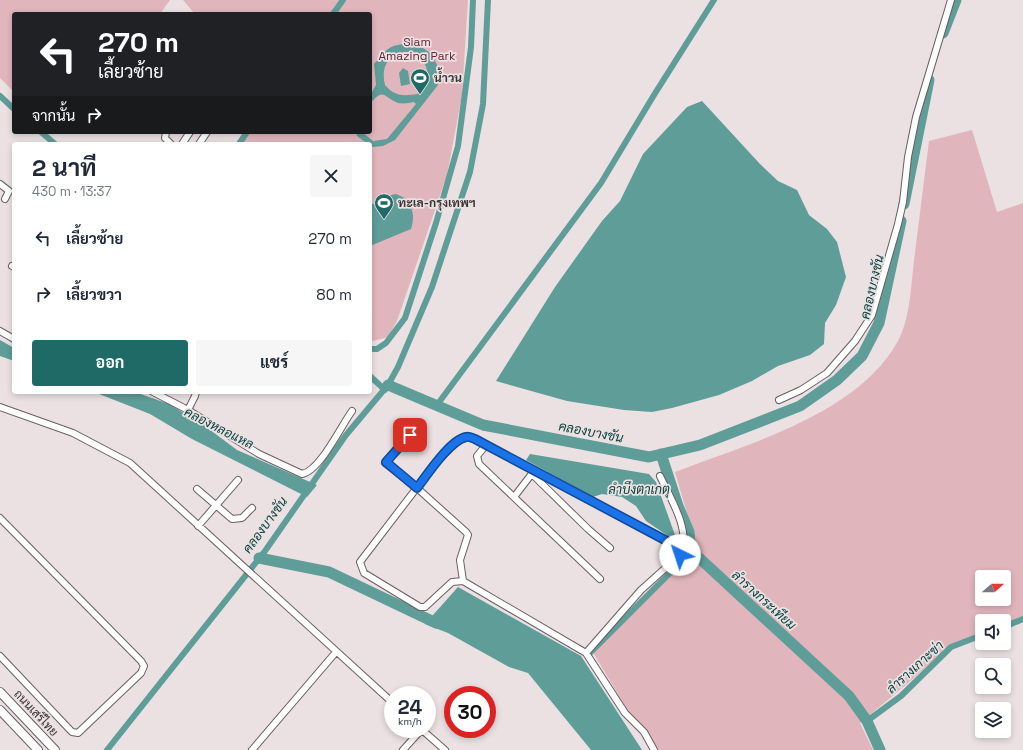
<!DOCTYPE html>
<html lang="th">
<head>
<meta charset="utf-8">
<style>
	:root { --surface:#fff; --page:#f6f6f7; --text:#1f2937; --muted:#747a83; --accent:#1f6a66 }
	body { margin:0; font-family:"Space Grotesk",Sarabun,sans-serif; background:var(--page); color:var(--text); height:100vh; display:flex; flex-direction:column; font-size:15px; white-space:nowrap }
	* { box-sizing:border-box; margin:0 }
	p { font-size:13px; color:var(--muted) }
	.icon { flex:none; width:22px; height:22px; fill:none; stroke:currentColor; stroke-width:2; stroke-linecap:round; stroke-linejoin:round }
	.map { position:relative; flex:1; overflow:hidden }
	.drawer { position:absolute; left:12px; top:142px; width:360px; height:252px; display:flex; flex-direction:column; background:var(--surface); border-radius:4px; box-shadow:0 2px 6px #0003 }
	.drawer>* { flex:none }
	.banner { position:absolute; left:12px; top:12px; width:360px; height:122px; border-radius:4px; box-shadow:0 2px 6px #0003; background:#202124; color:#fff; overflow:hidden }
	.needle { width:26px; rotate:70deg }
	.buttons { position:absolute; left:975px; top:570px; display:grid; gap:8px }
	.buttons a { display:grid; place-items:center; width:36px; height:36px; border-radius:4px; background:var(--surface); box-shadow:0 2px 6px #0003; font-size:20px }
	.speed { position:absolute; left:384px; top:686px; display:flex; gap:8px; font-size:20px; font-weight:700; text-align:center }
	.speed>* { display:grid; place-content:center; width:52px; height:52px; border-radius:50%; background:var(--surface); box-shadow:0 2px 6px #0003; line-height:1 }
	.speed small { font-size:10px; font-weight:400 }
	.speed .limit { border:6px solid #d22; background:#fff; color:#111 }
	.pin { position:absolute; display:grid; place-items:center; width:34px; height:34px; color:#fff; margin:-17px; border-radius:8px; box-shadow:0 2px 6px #0006 }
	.me { position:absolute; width:44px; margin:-22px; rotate:319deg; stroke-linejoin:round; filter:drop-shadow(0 0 3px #0008) }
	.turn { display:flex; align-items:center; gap:14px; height:84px; padding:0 20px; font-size:18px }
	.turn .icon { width:52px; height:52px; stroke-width:2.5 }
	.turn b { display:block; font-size:28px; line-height:34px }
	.then { display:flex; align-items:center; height:38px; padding:0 20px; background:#0003; gap:8px; font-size:15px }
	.round { display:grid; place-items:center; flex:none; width:42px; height:42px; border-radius:4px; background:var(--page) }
	.summary { display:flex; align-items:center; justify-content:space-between; height:68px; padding:0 20px }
	h1 { font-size:24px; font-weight:700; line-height:30px }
	.cta { display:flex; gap:8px; margin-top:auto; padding:8px 20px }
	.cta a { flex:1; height:46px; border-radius:4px; background:var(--accent); color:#fff; font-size:16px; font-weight:700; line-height:46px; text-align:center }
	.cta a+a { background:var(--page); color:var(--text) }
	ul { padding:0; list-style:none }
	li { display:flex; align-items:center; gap:12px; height:56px; padding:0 20px }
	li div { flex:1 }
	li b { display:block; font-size:15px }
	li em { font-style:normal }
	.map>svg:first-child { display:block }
	.green { fill:#e1b5bc; fill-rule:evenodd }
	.water { fill:#5f9d98; fill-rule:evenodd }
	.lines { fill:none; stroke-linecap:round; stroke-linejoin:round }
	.canal { stroke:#5f9d98; stroke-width:6 }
	.river { stroke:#5f9d98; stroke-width:11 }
	.street-casing { stroke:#685f61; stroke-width:8 }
	.secondary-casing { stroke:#685f61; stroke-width:10 }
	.street { stroke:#fff; stroke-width:6 }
	.secondary { stroke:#fff; stroke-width:8 }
	.route-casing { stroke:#114b97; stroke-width:10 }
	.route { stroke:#1a73e8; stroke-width:7 }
	.labels { text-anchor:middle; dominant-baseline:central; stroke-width:3.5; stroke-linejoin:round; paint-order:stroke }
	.park-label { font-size:12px; fill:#652536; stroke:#ebe1e2 }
	.poi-label { font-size:12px; font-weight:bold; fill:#383435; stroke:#ebe1e2; text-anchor:start }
	.street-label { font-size:12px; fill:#383435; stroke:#ebe1e2 }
	.water-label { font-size:13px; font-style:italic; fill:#084340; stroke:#ebe1e2 }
</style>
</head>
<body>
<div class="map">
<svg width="1023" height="750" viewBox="0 0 1023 750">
	<rect width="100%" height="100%" fill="#ebe1e2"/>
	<!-- green -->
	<path class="green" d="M0 0H170L160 14H14V92L0 78Z
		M183 0H468L462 95 447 175 397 321 388 337 373 341 370 340V144H242L250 132H370V14H211L209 12 207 14H195Z
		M972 130 997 212 1023 203V617L1004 624V621H982V632L950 645 908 683 860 723 873 750H658L647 731 628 711 591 649 654 584 688 554 693 534 675 472C748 444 858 414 898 341 910 319 911 286 914 261 919 221 924 181 929 141ZM982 577H1004V599H982Z"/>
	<!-- water -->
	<path class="water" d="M415 43 429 52 434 59 438 67V85L395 140 383 146 372 147 357 136 356 132H362L373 141 387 139 416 104 414 102C409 103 403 104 398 103 383 97 384 87 370 104V96L376 85 374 64C390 45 390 45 415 43ZM403 52C422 52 426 62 429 79L418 94C404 96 395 97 385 85 381 69 386 56 403 52Z
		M403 68 408 71 410 84 401 86 399 73Z
		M702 101 760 164 778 181 797 190 809 215 827 229 837 242 846 277 836 305 825 323 824 344 810 355 778 366 752 381 719 395 672 408 652 412 624 410 567 401 496 381 555 287 602 221 620 201 643 154 687 107Z
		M396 194 405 198C413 208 415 216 411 229L370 246V204C381 205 385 195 396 194Z
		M0 340 14 348V361L0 356Z
		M94 392H135L169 404 205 426 237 450 317 485 307 497 192 439 150 414Z
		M530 454 649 474 656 482 675 535 668 536 646 521 636 506 622 497 602 494 593 497 526 460Z
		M458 587 581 656 642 750H591L528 673 509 667 448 633 425 624Z"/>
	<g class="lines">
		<!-- canal -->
		<path class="canal" d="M333 14 343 0
			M0 96 14 109
			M41 132 55 144
			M239 144 247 132
			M370 349H377L386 343 405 318 436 223 458 146 471 47 473 0
			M370 376 385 390
			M437 405 601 183 654 95 714 0
			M1004 627 1023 619
			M590 653 691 552
			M867 721 901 696 951 647 982 635
			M107 750 265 551 346 435 388 385 398 367 432 287 470 172 483 104 488 0"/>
		<!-- river -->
		<path class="river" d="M943 33 956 0
			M904 204 929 80
			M388 385 483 425 649 457 700 445 800 406 837 380 862 356 879 323 901 221
			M661 454 678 506 689 532 691 552 696 555 849 696 867 721 880 750
			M259 558 329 572 436 623 442 624"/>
		<!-- street casing -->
		<g class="street-casing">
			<path id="street" d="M166 132 165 138 171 144
				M182 144 190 132
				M199 144 207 132
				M0 184 9 191 5 199
				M12 266 14 267
				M0 331 14 339
				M153 392 188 410 259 454 302 474C320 471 341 426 352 411
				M779 400 801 390 827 373 855 341 872 315 898 224 903 202 908 157 916 117 951 0
				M0 407 73 433 130 463 393 703
				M188 410 195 396 196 392
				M410 435 385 463 417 488 466 532 468 535 460 560 463 581
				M486 445 477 456 479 464 600 579
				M532 474 588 529 610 548
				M660 476C669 496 691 530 681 552
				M197 489 232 519 242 518 252 508
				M514 497 534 471
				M0 518 141 661 144 666 141 673 78 733 72 732 0 656
				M198 526 238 480
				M586 653 641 590 680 555V549L475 439 467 436 458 440 435 464 360 562 364 573 420 607H425L452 582 463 581 586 653 625 713 644 732 654 750
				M421 729 445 750
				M252 750 336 652
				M403 750 422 729"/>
		</g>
		<!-- secondary casing -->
		<g class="secondary-casing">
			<path id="secondary" d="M0 692 55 750
				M0 710 38 750"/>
		</g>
		<!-- street -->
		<use href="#street" class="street"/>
		<!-- secondary -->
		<use href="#secondary" class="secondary"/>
	</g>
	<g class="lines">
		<!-- route casing -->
		<g class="route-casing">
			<path id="route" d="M410 435 386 462 417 488C427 475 450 440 466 437 469 436 472 438 475 439L665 540 680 548V555"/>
		</g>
		<!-- route -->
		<use href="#route" class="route"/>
	</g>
	<!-- icons -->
	<defs>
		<g id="stadium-pin" transform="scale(1)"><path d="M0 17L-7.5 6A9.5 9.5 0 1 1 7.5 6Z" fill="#1f6a66" stroke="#ebe1e2"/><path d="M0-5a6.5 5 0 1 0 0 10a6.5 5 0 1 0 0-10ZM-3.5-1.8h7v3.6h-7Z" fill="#fff"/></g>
	</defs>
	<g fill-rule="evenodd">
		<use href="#stadium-pin" x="420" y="78"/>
		<use href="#stadium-pin" x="384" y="203"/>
	</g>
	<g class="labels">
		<!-- park labels -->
		<g class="park-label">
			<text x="417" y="42">Siam<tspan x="417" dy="14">Amazing Park</tspan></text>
		</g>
		<!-- poi labels -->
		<g class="poi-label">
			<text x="434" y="78">น้ำวน</text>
			<text x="398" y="203">ทะเล-กรุงเทพฯ</text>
		</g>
		<!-- street labels -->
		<g class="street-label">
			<text transform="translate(36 713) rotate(47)">ถนนเสรีไทย</text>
		</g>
		<!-- water labels -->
		<g class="water-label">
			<text transform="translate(872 287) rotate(-77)">คลองบางชัน</text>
			<text transform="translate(219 428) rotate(27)">คลองหลอแหล</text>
			<text transform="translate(591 432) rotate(11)">คลองบางชัน</text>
			<text x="639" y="489">ลำบึงตาเกตุ</text>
			<text transform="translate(265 525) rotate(-54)">คลองบางชัน</text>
			<text transform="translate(764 600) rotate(42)">ลำรางกระเทียม</text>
			<text transform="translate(915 667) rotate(-42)">ลำรางเกาะข่า</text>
		</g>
	</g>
</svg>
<div class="buttons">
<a><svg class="needle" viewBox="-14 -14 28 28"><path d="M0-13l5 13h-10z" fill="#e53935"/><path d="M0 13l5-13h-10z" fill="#747a83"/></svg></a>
<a><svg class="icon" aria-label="sound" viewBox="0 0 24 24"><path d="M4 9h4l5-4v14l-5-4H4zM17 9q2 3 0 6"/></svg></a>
<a><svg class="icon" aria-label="search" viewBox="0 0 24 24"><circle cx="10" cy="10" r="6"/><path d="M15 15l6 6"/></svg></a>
<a><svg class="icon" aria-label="layers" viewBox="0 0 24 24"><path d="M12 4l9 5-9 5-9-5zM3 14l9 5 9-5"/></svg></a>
</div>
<div class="speed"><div>24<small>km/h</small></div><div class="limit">30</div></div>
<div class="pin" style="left:410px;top:435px;background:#d93025"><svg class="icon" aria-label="arrive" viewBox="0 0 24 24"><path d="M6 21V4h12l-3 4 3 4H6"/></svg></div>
<svg class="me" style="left:680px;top:555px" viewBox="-20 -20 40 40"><circle r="19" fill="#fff"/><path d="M0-13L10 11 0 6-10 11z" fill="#1a73e8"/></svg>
<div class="banner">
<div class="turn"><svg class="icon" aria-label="left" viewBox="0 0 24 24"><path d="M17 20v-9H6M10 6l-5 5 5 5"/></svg><div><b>270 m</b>เลี้ยวซ้าย</div></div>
<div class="then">จากนั้น<svg class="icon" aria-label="right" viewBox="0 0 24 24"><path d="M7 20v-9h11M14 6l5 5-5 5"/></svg></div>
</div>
<section class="drawer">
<div class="summary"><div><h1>2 นาที</h1><p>430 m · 13:37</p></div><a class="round"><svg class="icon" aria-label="close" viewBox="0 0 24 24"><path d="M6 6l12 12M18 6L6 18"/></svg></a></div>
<ul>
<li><svg class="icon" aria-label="left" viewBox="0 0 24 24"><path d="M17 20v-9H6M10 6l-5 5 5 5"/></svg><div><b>เลี้ยวซ้าย</b></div><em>270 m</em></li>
<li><svg class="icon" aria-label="right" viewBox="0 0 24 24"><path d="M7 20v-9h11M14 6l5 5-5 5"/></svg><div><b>เลี้ยวขวา</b></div><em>80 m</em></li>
</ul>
<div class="cta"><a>ออก</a><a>แชร์</a></div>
</section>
</div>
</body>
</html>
